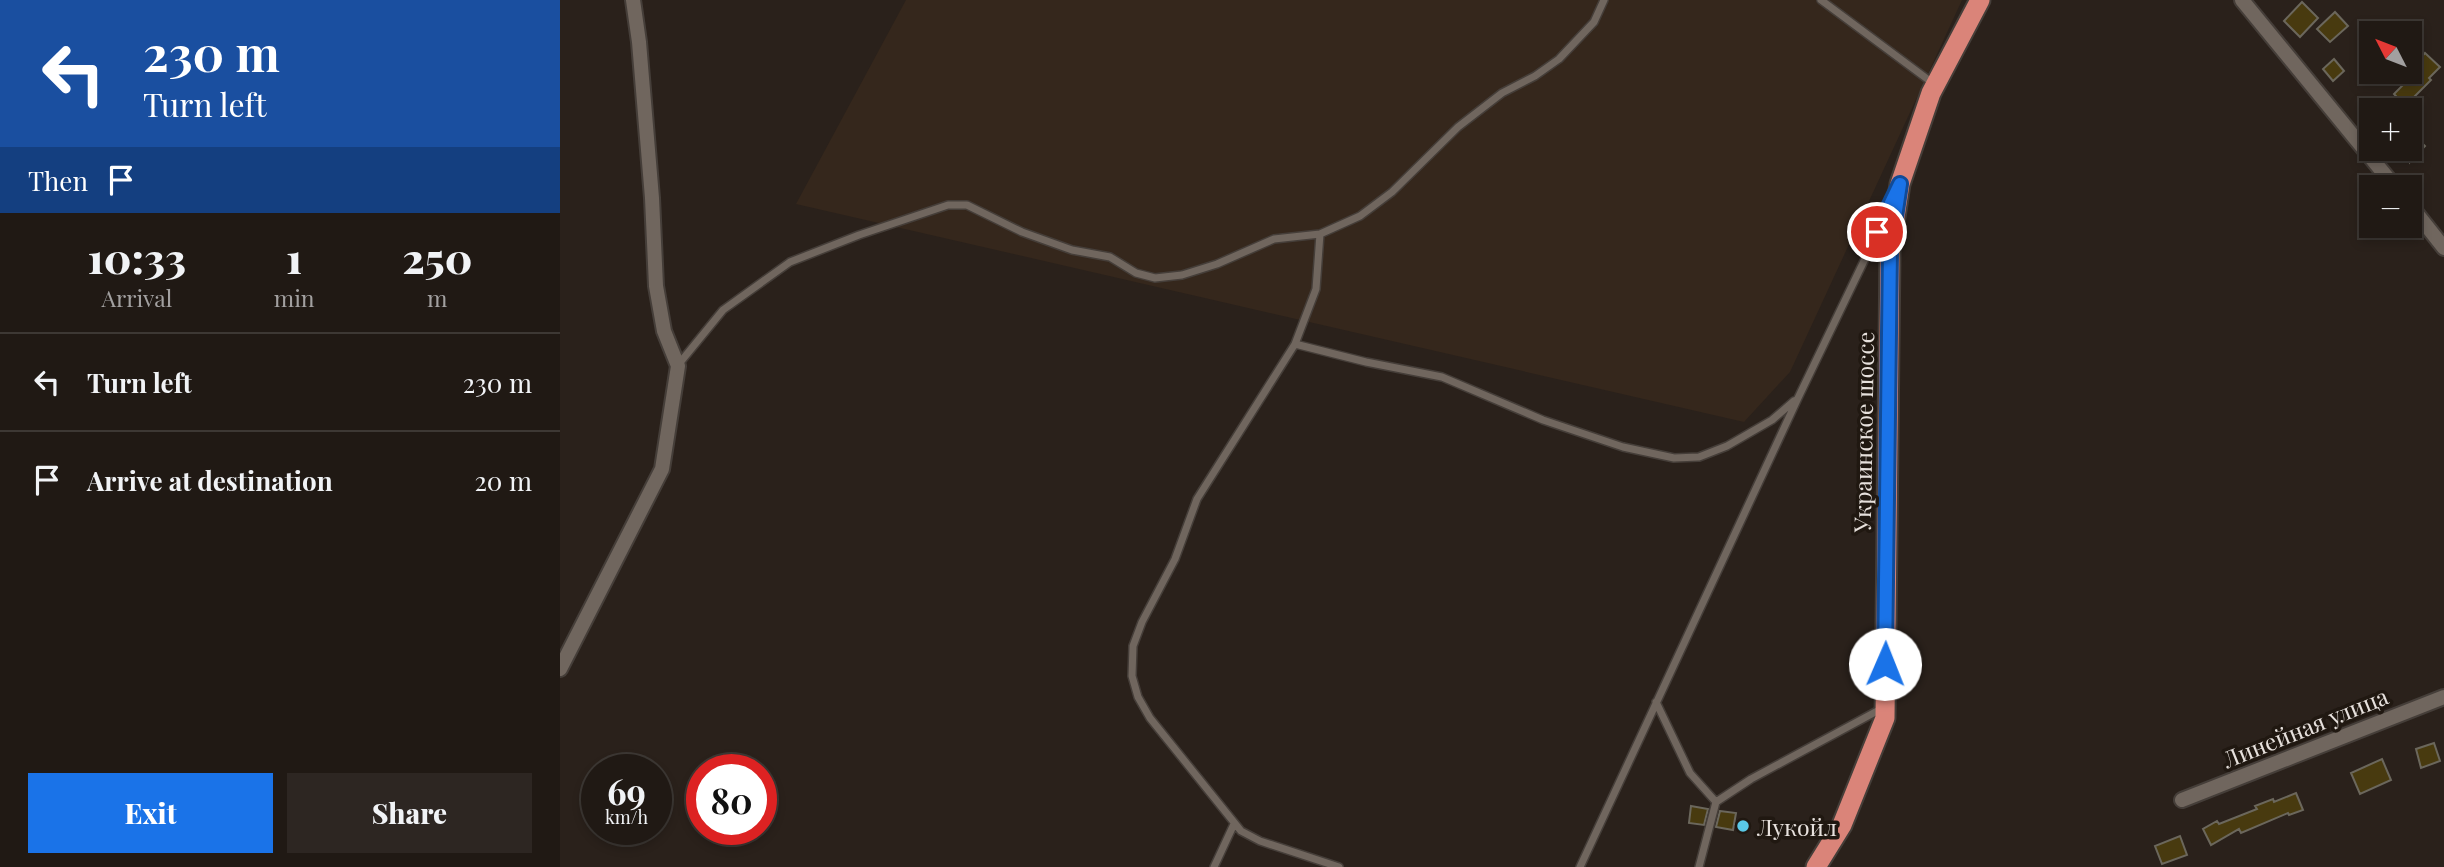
<!DOCTYPE html>
<html lang="en">
<head>
<meta charset="utf-8">
<style>
	:root { --surface:#201914; --page:#2d2622; --text:#f1f3f6; --muted:#a2a0a0; --line:#3d3834; --accent:#1a73e8 }
	body { margin:0; font-family:"Playfair Display",serif; background:var(--page); color:var(--text); height:100vh; display:flex; flex-direction:column; font-size:26px; white-space:nowrap }
	* { box-sizing:border-box; margin:0 }
	p { font-size:23px; color:var(--muted) }
	.icon { flex:none; width:38px; height:38px; fill:none; stroke:currentColor; stroke-width:2; stroke-linecap:round; stroke-linejoin:round }
	.map { position:relative; flex:1; overflow:hidden }
	.drawer { display:flex; flex-direction:column; background:var(--surface); width:560px }
	.drawer>* { flex:none }
	.top-card { background:#1a4fa0; color:#fff; overflow:hidden }
	.needle { width:46px; rotate:312deg }
	.buttons { position:absolute; left:1799px; top:21px; display:grid; gap:14px }
	.buttons a { display:grid; place-items:center; width:63px; height:63px; border-radius:0px; background:var(--surface); box-shadow:0 4px 10px #0003,0 0 0 2px var(--line); font-size:35px }
	.speed { position:absolute; left:21px; top:754px; display:flex; gap:14px; font-size:35px; font-weight:700; text-align:center }
	.speed>* { display:grid; place-content:center; width:91px; height:91px; border-radius:50%; background:var(--surface); box-shadow:0 4px 10px #0003,0 0 0 2px var(--line); line-height:1 }
	.speed small { font-size:18px; font-weight:400 }
	.speed .limit { border:10px solid #d22; background:#fff; color:#111 }
	.pin { position:absolute; display:grid; place-items:center; width:60px; height:60px; color:#fff; margin:-30px; border:4px solid #fff; border-radius:50%; box-shadow:0 2px 7px #0007 }
	.me { position:absolute; width:77px; margin:-38px; rotate:1deg; stroke-linejoin:round; filter:drop-shadow(0 0 5px #0008) }
	.turn { display:flex; align-items:center; gap:24px; height:147px; padding:0 28px; font-size:32px }
	.turn .icon { width:91px; height:91px; stroke-width:2.5 }
	.turn b { display:block; font-size:49px; line-height:60px }
	.then { display:flex; align-items:center; height:66px; padding:0 28px; background:#0003; gap:14px; font-size:26px }
	.eta { display:flex; justify-content:space-evenly; align-items:center; height:119px; text-align:center }
	.eta b { font-size:42px; font-weight:800; line-height:49px }
	.primary-button { display:flex; gap:14px; margin-top:auto; padding:14px 28px }
	.primary-button a { flex:1; height:80px; border-radius:0px; background:var(--accent); color:#fff; font-size:28px; font-weight:800; line-height:80px; text-align:center }
	.primary-button a+a { background:var(--page); color:var(--text) }
	ul { padding:0; list-style:none }
	li { display:flex; align-items:center; gap:21px; height:98px; padding:0 28px; border-top:2px solid var(--line) }
	li div { flex:1 }
	li b { display:block; font-size:26px }
	li em { font-style:normal }
	main { display:flex; flex:1; min-height:0 }
	.map>svg:first-child { display:block }
	.built { fill:#35271c }
	.building { fill:#483a0f; stroke:#6b675c; stroke-width:2 }
	.lines { fill:none; stroke-linecap:round; stroke-linejoin:round }
	.service-casing { stroke:#453e39; stroke-width:10 }
	.minor-casing { stroke:#453e39; stroke-width:18 }
	.trunk-casing { stroke:#453e39; stroke-width:23 }
	.service { stroke:#70665e; stroke-width:7 }
	.minor { stroke:#70665e; stroke-width:14 }
	.trunk { stroke:#da8479; stroke-width:19 }
	.route-casing { stroke:#114b97; stroke-width:18 }
	.route { stroke:#1a73e8; stroke-width:12 }
	.poi-dot { fill:#5ac8e6; stroke:#201811; stroke-width:2.5 }
	.labels { text-anchor:middle; dominant-baseline:central; stroke-width:7; stroke-linejoin:round; paint-order:stroke }
	.street-label { font-size:23px; fill:#e7e1dd; stroke:#201811 }
	.poi-label { font-size:23px; fill:#e7e1dd; stroke:#201811; text-anchor:start }
</style>
</head>
<body>
<main>
<section class="drawer">
<div class="top-card">
<div class="turn"><svg class="icon" aria-label="left" viewBox="0 0 24 24"><path d="M17 20v-9H6M10 6l-5 5 5 5"/></svg><div><b>230 m</b>Turn left</div></div>
<div class="then">Then<svg class="icon" aria-label="arrive" viewBox="0 0 24 24"><path d="M6 21V4h12l-3 4 3 4H6"/></svg></div>
</div>
<div class="eta">
<div><b>10:33</b><p>Arrival</p></div>
<div><b>1</b><p>min</p></div>
<div><b>250</b><p>m</p></div>
</div>
<ul>
<li><svg class="icon" aria-label="left" viewBox="0 0 24 24"><path d="M17 20v-9H6M10 6l-5 5 5 5"/></svg><div><b>Turn left</b></div><em>230 m</em></li>
<li><svg class="icon" aria-label="arrive" viewBox="0 0 24 24"><path d="M6 21V4h12l-3 4 3 4H6"/></svg><div><b>Arrive at destination</b></div><em>20 m</em></li>
</ul>
<div class="primary-button"><a>Exit</a><a>Share</a></div>
</section>
<div class="map">
<svg width="1884" height="867" viewBox="0 0 1884 867">
	<rect width="100%" height="100%" fill="#2a211b"/>
	<!-- built -->
	<path class="built" d="M346 0H1402L1230 372 1184 422 236 204Z"/>
	<!-- building -->
	<path class="building" d="M1742 2 1758 18 1740 37 1724 21Z
		M1775 12 1788 26 1770 42 1757 29Z
		M1865 53 1880 67 1869 78 1871 80 1845 106 1834 94 1845 83 1836 72H1850V55L1856 63Z
		M1774 59 1784 71 1773 81 1763 69Z
		M1850 132 1865 146 1850 162Z
		M1874 743 1880 761 1861 768 1856 749Z
		M1822 759 1831 780 1800 794 1791 773Z
		M1736 793 1743 810 1729 815 1728 813 1681 833 1679 829 1651 845 1643 829 1657 821 1659 824 1697 809 1695 806 1713 799 1714 802Z
		M1131 806 1148 809 1144 825 1129 823Z
		M1160 811 1176 813 1173 830 1156 827Z
		M1620 836 1627 855 1602 864 1595 846Z"/>
	<g class="lines">
		<!-- service casing -->
		<g class="service-casing">
			<path id="service" d="M1261 0 1374 84
				M760 234 800 216 832 192 898 127 942 93 975 76 999 59 1034 22 1044 0
				M735 344 806 362 882 377 983 420 1063 447 1114 458 1139 457 1167 446 1212 420 1234 401
				M118 365 163 310 230 262 299 235 388 205H407L462 232 512 250 550 257 576 273 595 278 622 275 657 264 714 239 760 234 756 289 735 344 637 499 615 559 582 622 573 646 572 676 578 697 590 718 681 831 700 841 779 867
				M1096 702 1130 773 1156 802
				M654 867 674 824
				M1020 867 1238 398 1329 209
				M1139 867 1156 802 1191 779 1321 709"/>
		</g>
		<!-- minor casing -->
		<g class="minor-casing">
			<path id="minor" d="M1682 0 1835 187
				M1850 205 1884 248
				M0 669 102 469 118 366 104 331 96 286 92 198 79 42 73 0
				M1622 800 1884 697"/>
		</g>
		<!-- trunk casing -->
		<g class="trunk-casing">
			<path id="trunk" d="M1256 867 1282 825 1325 718 1330 250 1340 184 1371 93 1420 0"/>
		</g>
		<!-- service -->
		<use href="#service" class="service"/>
		<!-- minor -->
		<use href="#minor" class="minor"/>
		<!-- trunk -->
		<use href="#trunk" class="trunk"/>
	</g>
	<g class="lines">
		<!-- route casing -->
		<g class="route-casing">
			<path id="route" d="M1317 232 1340 184 1330 250 1325 664"/>
		</g>
		<!-- route -->
		<use href="#route" class="route"/>
	</g>
	<!-- markers -->
	<circle class="poi-dot" cx="1183" cy="826" r="7"/>
	<g class="labels">
		<!-- street labels -->
		<g class="street-label">
			<text transform="translate(1303 432) rotate(-89)">Украинское шоссе</text>
			<text transform="translate(1745 727) rotate(-22)">Линейная улица</text>
		</g>
		<!-- poi labels -->
		<g class="poi-label">
			<text x="1197" y="826">Лукойл</text>
		</g>
	</g>
</svg>
<div class="buttons">
<a><svg class="needle" viewBox="-14 -14 28 28"><path d="M0-13l5 13h-10z" fill="#e53935"/><path d="M0 13l5-13h-10z" fill="#a2a0a0"/></svg></a>
<a>+</a>
<a>−</a>
</div>
<div class="speed"><div>69<small>km/h</small></div><div class="limit">80</div></div>
<div class="pin" style="left:1317px;top:232px;background:#d93025"><svg class="icon" aria-label="arrive" viewBox="0 0 24 24"><path d="M6 21V4h12l-3 4 3 4H6"/></svg></div>
<svg class="me" style="left:1325px;top:664px" viewBox="-20 -20 40 40"><circle r="19" fill="#fff"/><path d="M0-13L10 11 0 6-10 11z" fill="#1a73e8"/></svg>
</div>
</main>
</body>
</html>
